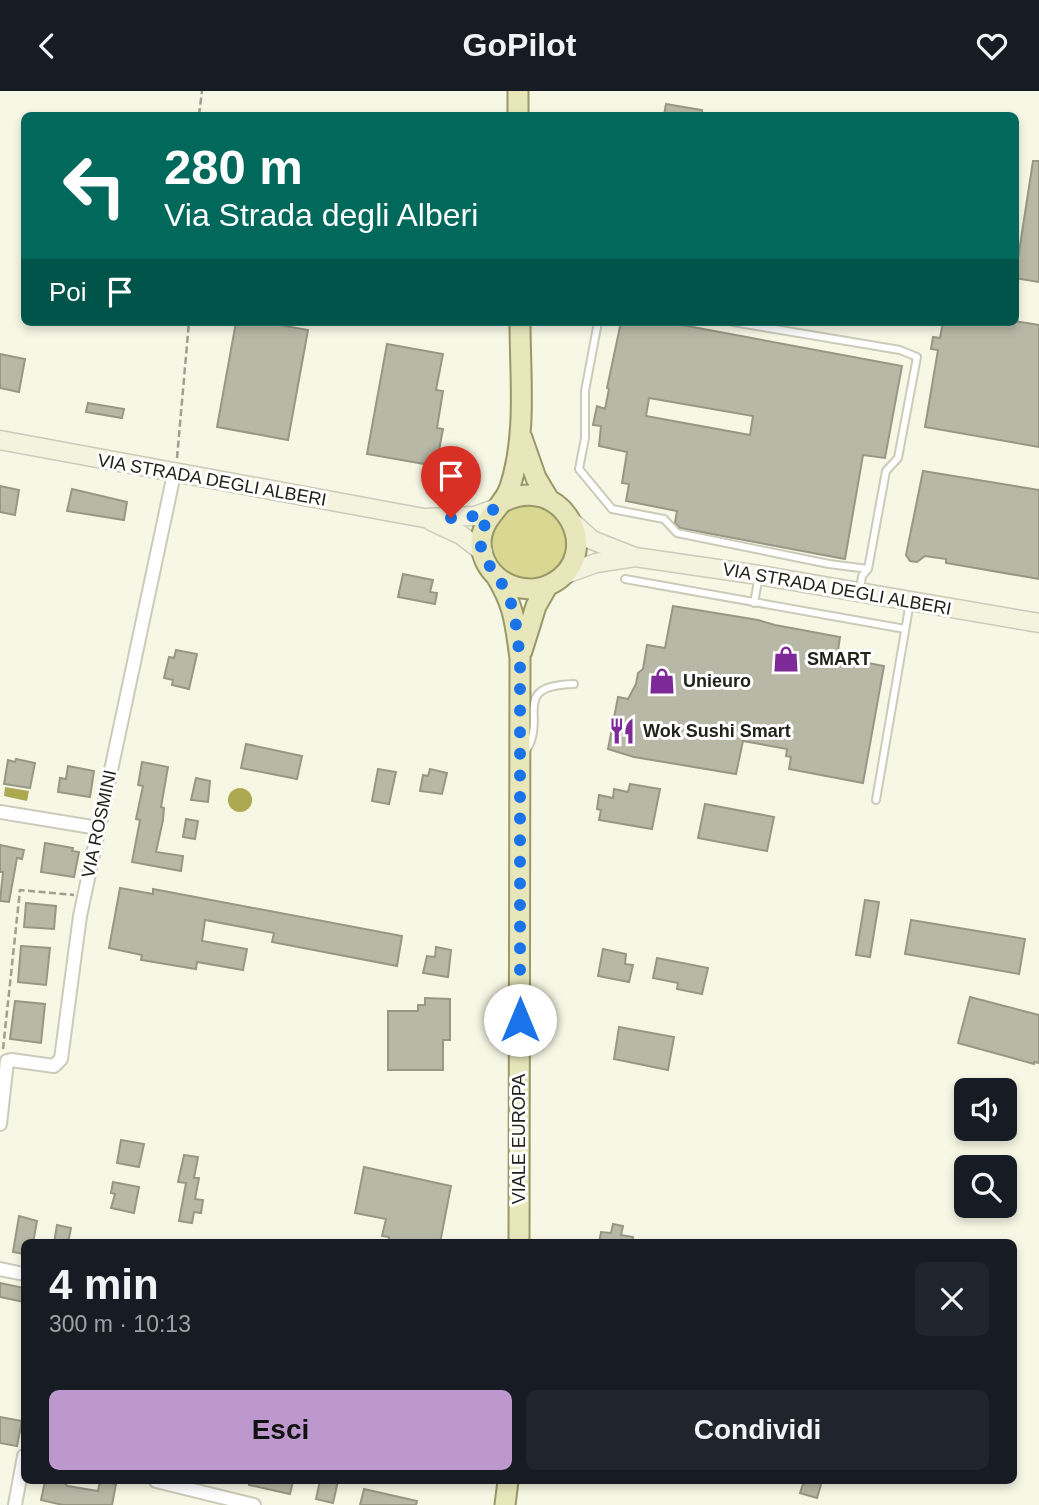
<!DOCTYPE html>
<html lang="it">
<head>
<meta charset="utf-8">
<style>
	:root { --surface:#171b24; --page:#20242c; --text:#f1f3f6; --muted:#9ea1a6; --accent:#bd98cc }
	body { margin:0; font-family:Helvetica,sans-serif; background:var(--page); color:var(--text); height:100vh; display:flex; flex-direction:column; font-size:26px; white-space:nowrap }
	* { box-sizing:border-box; margin:0 }
	p { font-size:23px; color:var(--muted) }
	.icon { flex:none; width:38px; height:38px; fill:none; stroke:currentColor; stroke-width:2; stroke-linecap:round; stroke-linejoin:round }
	.map { position:relative; flex:1; overflow:hidden }
	.sheet { position:absolute; left:21px; top:1148px; width:996px; height:245px; display:flex; flex-direction:column; background:var(--surface); border-radius:10px; box-shadow:0 4px 10px #0003 }
	.sheet>* { flex:none }
	.guide { position:absolute; left:21px; top:21px; width:998px; height:214px; border-radius:10px; box-shadow:0 4px 10px #0003; background:#00695c; color:#fff; overflow:hidden }
	.controls { position:absolute; left:954px; top:987px; display:grid; gap:14px }
	.controls a { display:grid; place-items:center; width:63px; height:63px; border-radius:10px; background:var(--surface); box-shadow:0 4px 10px #0003; font-size:35px }
	.pin { position:absolute; display:grid; place-items:center; width:60px; height:60px; color:#fff; margin:-72px -30px; border-radius:50% 50% 50% 0; rotate:-45deg; box-shadow:0 0 7px #0007 }
	.pin .icon { rotate:45deg }
	.me { position:absolute; width:77px; margin:-38px; rotate:0deg; stroke-linejoin:round; filter:drop-shadow(0 0 5px #0008) }
	.turn { display:flex; align-items:center; gap:24px; height:147px; padding:0 28px; font-size:32px }
	.turn .icon { width:91px; height:91px; stroke-width:2.5 }
	.turn b { display:block; font-size:49px; line-height:60px }
	.then { display:flex; align-items:center; height:66px; padding:0 28px; background:#0003; gap:14px; font-size:26px }
	.round { display:grid; place-items:center; flex:none; width:74px; height:74px; border-radius:10px; background:var(--page) }
	.headline { display:flex; align-items:center; justify-content:space-between; height:119px; padding:0 28px }
	h1 { font-size:42px; font-weight:800; line-height:52px }
	.button { display:flex; gap:14px; margin-top:auto; padding:14px 28px }
	.button a { flex:1; height:80px; border-radius:10px; background:var(--accent); color:#111; font-size:28px; font-weight:800; line-height:80px; text-align:center }
	.button a+a { background:var(--page); color:var(--text) }
	header { display:flex; justify-content:space-between; align-items:center; height:91px; padding:0 28px; background:var(--surface); font-size:32px; font-weight:800 }
	.map>svg:first-child { display:block }
	.green { fill:#d9d791 }
	.water { fill:#aca950 }
	.building { fill:#b8b8a7; stroke:#979786; stroke-width:2; fill-rule:evenodd }
	.lines { fill:none; stroke-linecap:round; stroke-linejoin:round }
	.lane-casing { stroke:#cbcbba; stroke-width:10 }
	.street-casing { stroke:#cbcbba; stroke-width:16 }
	.secondary-casing { stroke:#cbcbba; stroke-width:21 }
	.primary-casing { stroke:#999867; stroke-width:23 }
	.path { stroke:#9f9f92; stroke-width:2.5; stroke-dasharray:7 3.5; stroke-linecap:butt }
	.lane { stroke:#fff; stroke-width:6 }
	.street { stroke:#fff; stroke-width:12 }
	.secondary { stroke:#f4f3de; stroke-width:18 }
	.primary { stroke:#e8e7bc; stroke-width:19 }
	.route { stroke:#1a73e8; stroke-width:12; stroke-dasharray:0 21.6 }
	.labels { text-anchor:middle; dominant-baseline:central; stroke-width:6; stroke-linejoin:round; paint-order:stroke }
	.street-label { font-size:18px; fill:#23231c; stroke:#fff }
	.poi-label { font-size:18px; font-weight:bold; fill:#23231c; stroke:#fff; text-anchor:start }
</style>
</head>
<body>
<header><svg class="icon" aria-label="back" viewBox="0 0 24 24"><path d="M15 5l-7 7 7 7"/></svg>GoPilot<svg class="icon" aria-label="heart" viewBox="0 0 24 24"><path d="M12 20l-8-8c-3-5 5-10 8-4 3-6 11-1 8 4z"/></svg></header>
<div class="map">
<svg width="1039" height="1414" viewBox="0 0 1039 1414">
	<rect width="100%" height="100%" fill="#f7f7e5"/>
	<!-- green -->
	<path class="green" d="M491 451a38 38 0 1 1 76 0a38 38 0 1 1-76 0Z"/>
	<!-- water -->
	<path class="water" d="M5 696 29 700 27 710 4 705Z
		M228 709a12 12 0 1 1 24 0a12 12 0 1 1-24 0Z"/>
	<!-- building -->
	<path class="building" d="M666 13 702 19V24H664Z
		M1033 70H1039V191L1015 187Z
		M1015 230 1039 234V356L925 336 938 259 931 258 933 246 940 247 943 231Z
		M236 231H263L308 239 288 349 217 336Z
		M621 231H666L902 275 885 367 863 364 845 468 680 437 675 432 677 420 626 410 629 393 622 392 627 361 599 355 601 335 593 334 597 315 605 318 609 298 607 297ZM649 307 753 325 750 344 646 325Z
		M387 253 443 263 436 299 443 300 437 337 443 338 436 375 367 363Z
		M0 263 25 268 19 301 0 297Z
		M88 312 124 318 122 327 86 321Z
		M923 380 1039 399V488L946 472V468L925 465 917 471 910 470 906 464Z
		M0 395 19 399 15 424 0 421Z
		M72 398 127 411 124 429 67 420Z
		M403 483 433 489 430 501 437 502 435 513 398 506Z
		M673 515 758 529 775 534 840 546 837 566 884 575 863 692 789 678 791 666 786 665 787 658 743 650 736 683 634 666 608 658 618 606 628 608 636 593 638 582 643 578 647 554 665 557Z
		M176 559 197 563 189 598 172 594 173 589 164 587 169 566 174 567Z
		M246 653 302 665 297 688 241 677Z
		M16 668 35 672 30 697 4 693 8 669 15 671Z
		M142 671 168 676 161 716 164 717 163 729 156 761 183 765 181 780 132 771 140 729 136 728 143 695 138 694Z
		M68 675 94 680 90 706 58 701 60 687 66 688Z
		M378 678 396 681 389 713 372 710Z
		M430 678 447 682 442 703 420 700 423 684 428 685Z
		M196 687 210 690 208 711 191 709Z
		M630 693 660 698 652 738 599 729 601 719 597 718 599 704 613 707 614 698 628 701Z
		M705 713 774 726 767 760 698 747Z
		M186 728 198 730 195 748 183 746Z
		M45 752 73 757 72 760 79 761 74 786 41 781Z
		M0 754 24 759 22 768 17 767 9 811 0 810 3 781H0Z
		M120 797 153 803V798L402 845 397 875 272 851 274 842 205 829 202 850 247 858 243 879 197 871 196 878 141 869 142 864 109 857Z
		M865 809 879 811 870 866 856 864Z
		M26 812 56 815 54 838 24 836Z
		M911 829 1025 848 1019 883 905 863Z
		M21 855 50 857 46 894 18 891Z
		M436 856 451 859 448 886 423 882 427 865 435 866Z
		M603 858 626 863 625 873 633 874 629 891 598 885Z
		M657 867 708 877 702 903 677 898 678 892 653 887Z
		M970 906 1039 924V972L1034 971V973L958 952Z
		M425 907 450 908V949H443V979H388V920H418V914H425Z
		M15 910 45 913 41 952 10 948Z
		M619 936 674 946 668 979 614 968Z
		M121 1049 144 1053 139 1076 117 1072Z
		M184 1064 198 1066 194 1087H199L195 1108 203 1109 201 1122 194 1121 192 1132 179 1130 186 1092 178 1091Z
		M364 1076 451 1095 440 1152H388L389 1146 382 1145 386 1128 355 1122Z
		M113 1091 139 1096 134 1122 111 1117 115 1103 111 1102Z
		M19 1125 37 1130 33 1152H24V1163L13 1161Z
		M613 1133 623 1135 621 1144 633 1146 632 1152H599L601 1141 611 1142Z
		M57 1134 71 1137 68 1152H54Z
		M0 1192 24 1197V1211L0 1206Z
		M0 1326 22 1330 17 1355 0 1352Z
		M45 1390H66L65 1393 68 1395 98 1400 100 1390 116 1393 112 1414H63L41 1409Z
		M249 1390H293L290 1403 249 1394Z
		M320 1390H338L333 1412 316 1408Z
		M804 1390H822L817 1407 800 1402Z
		M364 1398 417 1410 416 1414H360Z"/>
	<g class="lines">
		<!-- lane casing -->
		<g class="lane-casing">
			<path id="lane" d="M598 231 585 300V347L579 378 612 418 664 428 677 442 829 473 868 478
				M733 231 900 259 917 266 898 367 886 380 868 478 862 485 860 499
				M625 488 905 538
				M754 512 759 485
				M526 660C548 626 509 595 574 593
				M876 709 910 511"/>
		</g>
		<!-- street casing -->
		<g class="street-casing">
			<path id="street" d="M0 721 98 737
				M0 1033 7 970 11 969 54 975 61 968 80 825 174 383
				M0 1178 24 1183
				M156 1390 254 1414
				M15 1414 24 1365"/>
		</g>
		<!-- secondary casing -->
		<g class="secondary-casing">
			<path id="secondary" d="M0 349 424 427 475 425 494 418
				M431 430 461 444 483 461
				M572 431 592 449 635 466 759 484 1039 532
				M563 484 596 472 635 466"/>
		</g>
		<!-- primary casing -->
		<g class="primary-casing">
			<path id="primary" d="M518 0V24
				M522 347 536 387 548 407
				M501 412C562 378 607 464 551 493 520 508 482 487 481 452 481 427 503 417 510 396 527 344 520 285 520 231
				M496 485C515 516 515 533 520 567L519 1152
				M522 560 536 515 548 494
				M505 1414 508 1390"/>
		</g>
		<!-- path -->
		<path class="path" d="M199 24 202 0
			M177 367 189 231
			M3 958 20 799 74 804"/>
		<!-- lane -->
		<use href="#lane" class="lane"/>
		<!-- street -->
		<use href="#street" class="street"/>
		<!-- secondary -->
		<use href="#secondary" class="secondary"/>
		<!-- primary -->
		<use href="#primary" class="primary"/>
	</g>
	<g class="lines">
		<!-- route -->
		<path class="route" d="M451 427 475 425 495 418C461 461 496 473 509 507 517 526 517 548 520 567V929"/>
	</g>
	<!-- icons -->
	<defs>
		<g id="shop-bare" transform="scale(2.1)"><path d="M-5-2.5h2.3a2.7 3.5 0 0 1 5.4 0H5L5.5 6h-11ZM-1.5-2.5h3a1.5 2.3 0 0 0-3 0Z" fill="#7e2998" stroke="#fff" stroke-width="2.5" paint-order="stroke"/></g>
		<g id="restaurant-bare" transform="scale(2.1)"><path d="M-5-6h1v4h1v-4h1v4h1v-4h1v5L-1.5 .5V6h-2V.5L-5-1ZM5-6V6H3V1.5H1.5Q1.5-4 5-6Z" fill="#7e2998" stroke="#fff" stroke-width="2.5" paint-order="stroke"/></g>
	</defs>
	<g fill-rule="evenodd">
		<use href="#shop-bare" x="786" y="568"/>
		<use href="#shop-bare" x="662" y="590"/>
		<use href="#restaurant-bare" x="622" y="640"/>
	</g>
	<g class="labels">
		<!-- street labels -->
		<g class="street-label">
			<text transform="translate(212 389) rotate(10)">VIA STRADA DEGLI ALBERI</text>
			<text transform="translate(837 498) rotate(10)">VIA STRADA DEGLI ALBERI</text>
			<text transform="translate(99 733) rotate(-78)">VIA ROSMINI</text>
			<text transform="translate(519 1048) rotate(-90)">VIALE EUROPA</text>
		</g>
		<!-- poi labels -->
		<g class="poi-label">
			<text x="807" y="568">SMART</text>
			<text x="683" y="590">Unieuro</text>
			<text x="643" y="640">Wok Sushi Smart</text>
		</g>
	</g>
</svg>
<div class="controls">
<a><svg class="icon" aria-label="sound" viewBox="0 0 24 24"><path d="M4 9h4l5-4v14l-5-4H4zM17 9q2 3 0 6"/></svg></a>
<a><svg class="icon" aria-label="search" viewBox="0 0 24 24"><circle cx="10" cy="10" r="6"/><path d="M15 15l6 6"/></svg></a>
</div>
<div class="pin" style="left:451px;top:427px;background:#d93025"><svg class="icon" aria-label="arrive" viewBox="0 0 24 24"><path d="M6 21V4h12l-3 4 3 4H6"/></svg></div>
<svg class="me" style="left:520px;top:929px" viewBox="-20 -20 40 40"><circle r="19" fill="#fff"/><path d="M0-13L10 11 0 6-10 11z" fill="#1a73e8"/></svg>
<div class="guide">
<div class="turn"><svg class="icon" aria-label="left" viewBox="0 0 24 24"><path d="M17 20v-9H6M10 6l-5 5 5 5"/></svg><div><b>280 m</b>Via Strada degli Alberi</div></div>
<div class="then">Poi<svg class="icon" aria-label="arrive" viewBox="0 0 24 24"><path d="M6 21V4h12l-3 4 3 4H6"/></svg></div>
</div>
<section class="sheet">
<div class="headline"><div><h1>4 min</h1><p>300 m · 10:13</p></div><a class="round"><svg class="icon" aria-label="close" viewBox="0 0 24 24"><path d="M6 6l12 12M18 6L6 18"/></svg></a></div>
<div class="button"><a>Esci</a><a>Condividi</a></div>
</section>
</div>
</body>
</html>
